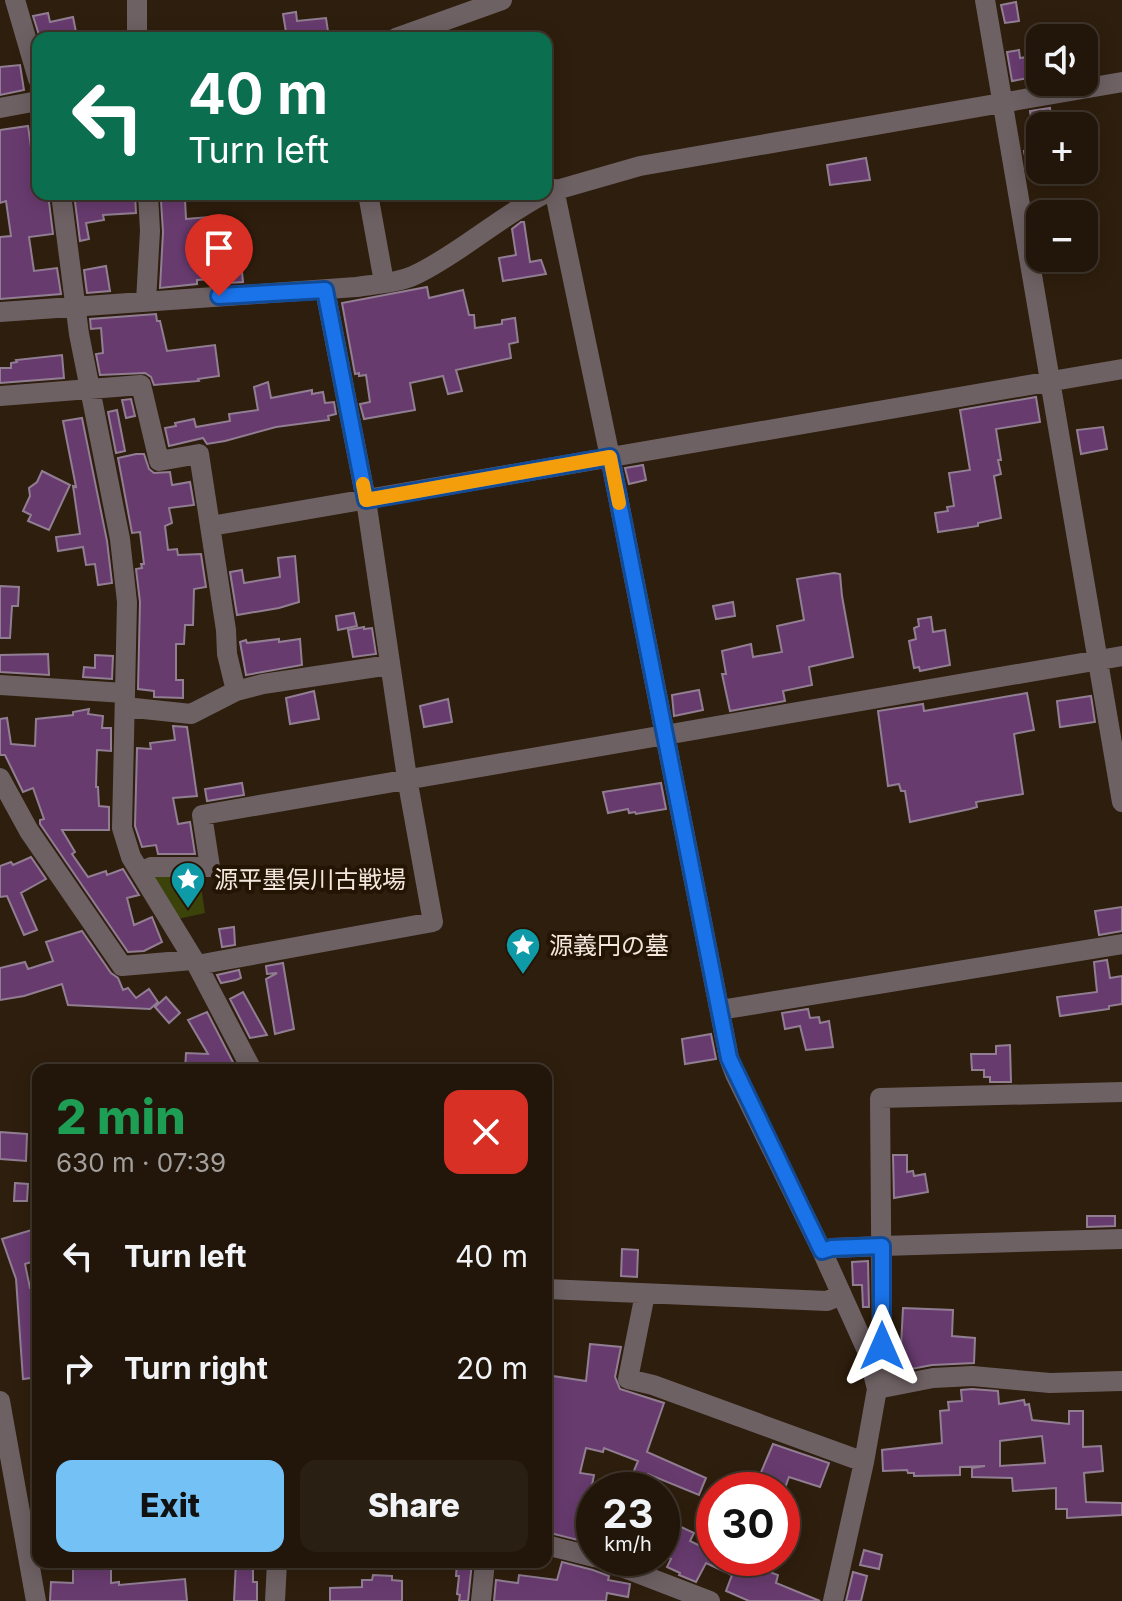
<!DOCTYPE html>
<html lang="en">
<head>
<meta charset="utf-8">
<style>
	:root { --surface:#22160a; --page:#2a1f13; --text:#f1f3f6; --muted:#a29f9c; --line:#3f352b; --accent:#73c1f5 }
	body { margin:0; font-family:Inter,"Noto Sans JP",sans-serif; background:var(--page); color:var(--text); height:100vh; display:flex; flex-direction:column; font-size:30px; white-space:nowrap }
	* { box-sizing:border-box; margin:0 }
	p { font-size:26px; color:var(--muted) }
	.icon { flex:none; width:44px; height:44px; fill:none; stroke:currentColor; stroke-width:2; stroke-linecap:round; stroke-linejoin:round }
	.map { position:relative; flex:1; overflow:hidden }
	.details { position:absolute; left:32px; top:1064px; width:520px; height:504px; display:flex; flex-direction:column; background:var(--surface); border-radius:16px; box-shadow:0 4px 20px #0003,0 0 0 2px var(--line) }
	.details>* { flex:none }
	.top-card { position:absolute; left:32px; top:32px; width:520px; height:168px; border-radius:16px; box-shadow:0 4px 20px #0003,0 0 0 2px var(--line); background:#0b6e4f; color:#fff; overflow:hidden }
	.tools { position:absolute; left:1026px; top:24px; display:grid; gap:16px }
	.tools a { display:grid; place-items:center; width:72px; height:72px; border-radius:16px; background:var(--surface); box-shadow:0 4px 20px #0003,0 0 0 2px var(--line); font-size:40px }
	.speed { position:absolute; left:576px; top:1472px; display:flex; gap:16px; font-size:40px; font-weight:700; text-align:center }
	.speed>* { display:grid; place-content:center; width:104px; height:104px; border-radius:50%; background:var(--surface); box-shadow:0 4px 20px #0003,0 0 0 2px var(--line); line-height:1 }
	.speed small { font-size:20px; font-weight:400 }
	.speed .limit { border:12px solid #d22; background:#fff; color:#111 }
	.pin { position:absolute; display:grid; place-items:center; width:68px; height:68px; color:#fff; margin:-82px -34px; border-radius:50% 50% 50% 0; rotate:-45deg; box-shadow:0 0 8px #0007 }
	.pin .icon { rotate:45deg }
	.me { position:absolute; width:88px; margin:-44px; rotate:0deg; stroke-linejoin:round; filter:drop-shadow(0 0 6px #0008) }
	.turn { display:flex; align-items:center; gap:28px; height:168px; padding:0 24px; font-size:36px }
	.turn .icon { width:104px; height:104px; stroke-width:2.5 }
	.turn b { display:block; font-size:56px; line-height:68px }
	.round { display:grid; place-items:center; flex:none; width:84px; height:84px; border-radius:16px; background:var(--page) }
	.headline { display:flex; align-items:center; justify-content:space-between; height:136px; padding:0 24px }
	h1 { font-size:48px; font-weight:800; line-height:60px; color:#1e9e55 }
	.button { display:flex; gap:16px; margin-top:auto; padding:16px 24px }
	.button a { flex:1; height:92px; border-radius:16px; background:var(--accent); color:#111; font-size:32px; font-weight:800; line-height:92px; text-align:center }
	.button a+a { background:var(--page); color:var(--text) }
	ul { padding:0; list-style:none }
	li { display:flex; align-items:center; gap:24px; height:112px; padding:0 24px }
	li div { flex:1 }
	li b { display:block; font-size:30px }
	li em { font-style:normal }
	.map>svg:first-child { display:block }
	.green { fill:#3b430b }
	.building { fill:#683b6f; stroke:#917e93; stroke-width:2; fill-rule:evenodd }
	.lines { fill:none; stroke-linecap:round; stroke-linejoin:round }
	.minor { stroke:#6e6164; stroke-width:20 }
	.route-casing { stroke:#114b97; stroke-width:20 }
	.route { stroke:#1a73e8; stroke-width:14 }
	.slow { stroke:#f59e0b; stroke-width:14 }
	.labels { text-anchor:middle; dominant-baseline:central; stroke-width:8; stroke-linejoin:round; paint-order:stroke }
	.poi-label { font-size:24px; fill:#f3e7dd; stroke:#241404; text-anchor:start }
</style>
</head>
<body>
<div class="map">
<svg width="1122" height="1601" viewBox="0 0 1122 1601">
	<rect width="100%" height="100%" fill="#2e1e0d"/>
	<!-- green -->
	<path class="green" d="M199 873 205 913 178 919 152 874Z"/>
	<!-- building -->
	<path class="building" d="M1016 2 1019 21 1005 23 1001 5Z
		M296 12 297 21 326 18 329 38H287L283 14Z
		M48 13 50 22 73 17 76 32 40 38 33 16Z
		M1019 50 1020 58 1040 55V76L1012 81 1007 52Z
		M20 65 24 90 0 95V67Z
		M1050 108 1052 121 1032 125 1030 111Z
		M28 126 33 161H38V194H48L53 234 29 237 34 271 57 268 61 294 0 299V237L11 236 6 201 0 203V130Z
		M1040 148V170L1028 172 1024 151Z
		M866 158 870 180 830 185 827 165Z
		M74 194H135L136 213 103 215 104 220 86 223 89 239 80 241Z
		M185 199 186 219 209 217 212 250 240 252 243 282 228 283V278L197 280V284L160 288 163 232 161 201Z
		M521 222H524L530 262 541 260 546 274 503 281 499 258 516 255 512 229Z
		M106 266 110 291 87 293 84 270Z
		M427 287 429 298 463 290 469 315H474L475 328 502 324V320L515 318 518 342 509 344 511 358 456 370 462 391 448 394 443 376 410 383 415 410 364 419 360 404 370 402 366 375 359 376V373L355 374 342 303Z
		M156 314 157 321H160L167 351 215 345 219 376 198 379 199 381 154 385 151 377 145 373 100 375 96 354 103 353 101 328 91 329 90 319Z
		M62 355 64 378 0 383V368H11V363L17 362 16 360Z
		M268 382 271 398 312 390V394L323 392 325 403 334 402 336 414 328 416 329 420 276 427 225 441 207 444 203 438 169 446 165 428 176 426 175 423 194 419 196 427 230 421 229 414 258 410 254 387Z
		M1036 397 1040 422 996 429 1001 460H998L1001 474 994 476 1001 518 978 523V526L938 532 935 513 948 511 947 507 954 506 949 473 970 470 960 410Z
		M131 399 135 416 126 418 122 400Z
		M117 410 125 451 116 453 108 412Z
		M82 418 107 541 112 583 98 585 95 564 86 565 83 547 58 551 56 537 80 534 73 486 76 487 63 421Z
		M1103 427 1107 449 1081 454 1077 430Z
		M136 454H144L149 469 154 473 170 472 172 485 190 482 194 505 169 508 172 523 165 526 168 550 177 549 178 555 201 554 206 587 194 589 193 625H185L184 644H176V680H183V698L154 697V691L138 689 140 602 136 569 142 568 141 564H144L140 532 132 533 118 458Z
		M643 465 646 480 629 484 625 468Z
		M42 471 70 485 49 530 28 521 31 515 23 511 30 496 29 488 37 482Z
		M295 556 299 602 279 608 237 615 230 572 242 570 244 583 280 577 278 558Z
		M834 573 840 574 842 596 853 657 809 667 812 685 783 691 785 701 730 711 722 674H726L722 651 751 644 753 657 782 652 777 626 804 620 797 579Z
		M0 586 19 587 18 606H12L10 638H0Z
		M733 602 735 616 716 619 713 606Z
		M354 613 357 626 338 630 336 616Z
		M931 617 933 632 945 630 950 665 920 671 919 667 914 668 909 641 916 639 914 628 919 626 918 619Z
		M364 627V629L372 628 376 654 353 657 348 630Z
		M279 639V642L300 639 302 665 246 675 240 642 246 640 247 643Z
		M48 654 49 675 0 672V655Z
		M95 655 113 656 112 679 83 677 84 667 95 668Z
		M699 690 703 710 674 716 672 695Z
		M314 691 319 719 290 724 286 698Z
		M1027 693 1034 730 1014 734 1023 794 976 802 977 807 970 809 910 822 905 791H901L899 784 888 786 878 711 923 704 924 711Z
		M1091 696 1095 722 1060 727 1057 701Z
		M448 699 452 722 424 727 420 706Z
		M89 709 88 714 103 716 102 728H111V751L97 750 96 787H98L99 806 109 807V830H62L75 852 72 854 88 877 106 871 107 875 123 869 139 895 127 898 134 925 152 917 162 942 144 951 128 952 40 824V820L44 819 33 788 23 792 5 755H0V719L7 718 11 744 35 746 36 719 73 715V712Z
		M173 726 187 727 197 796 173 798 178 824 190 822 195 854H158L156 845 142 847 135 826 137 748 151 749 150 743 175 740Z
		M242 783 244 795 207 801 205 789Z
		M661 783 666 809 636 814 635 812 629 813 628 809 608 813 603 792Z
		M31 857 46 879 21 893 37 930 24 935 7 896 0 897V866L11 862 13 865Z
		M1122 907V931L1099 935 1095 911Z
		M234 927 235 945 222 947 219 929Z
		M82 931 111 973 118 978 123 990 128 988 136 998 149 989 158 1002 150 1009 68 1005 62 984 24 996 0 1000V968L25 962 28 969 53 961 46 942Z
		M1107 960 1110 978 1122 976V1004L1109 1006V1009L1060 1016 1057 997 1097 992 1094 962Z
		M283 963 294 1029 275 1034 266 979 277 973 267 974 266 966Z
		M239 970 241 978 236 980 221 983 217 975Z
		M243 992 267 1035 250 1038 230 999Z
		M166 997 180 1013 169 1023 155 1007Z
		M808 1009 810 1018 819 1017 820 1023 829 1021 833 1047 806 1050 800 1026 785 1029 782 1013Z
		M207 1012 237 1070H185L186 1053 208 1054 188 1020Z
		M711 1034 716 1059 685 1064 682 1039Z
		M1010 1045 1011 1082H990V1077H984V1070H972L971 1054H996V1046Z
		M0 1132 27 1134 26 1161 0 1159Z
		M893 1155H907V1172L913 1171 914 1176 925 1174 928 1192 894 1198Z
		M15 1183 28 1184 27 1201H14Z
		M1087 1216H1115V1226L1087 1227Z
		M38 1228V1260L25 1264 30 1288 38 1287V1377L23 1379 16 1279 2 1239Z
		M622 1249 638 1250 637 1277 621 1276Z
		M868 1261 869 1307H863L862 1285H853L852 1262Z
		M903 1308 953 1310 952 1336 975 1338 974 1363 932 1365 906 1370 903 1369 902 1365H897L895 1346H901Z
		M590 1344 621 1347 615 1377 620 1389 664 1403 647 1452 706 1478 699 1495 648 1474 642 1490H626L638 1461 604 1448 603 1452 586 1448 580 1473 594 1475 588 1506 594 1508V1544L546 1532V1478L553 1444 546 1442V1375L586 1381Z
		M972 1389 998 1391 999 1404 1024 1400 1025 1405 1029 1404 1032 1420 1069 1424V1411H1083V1447L1101 1446 1103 1471 1084 1473 1086 1502 1122 1503V1515L1067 1518V1509H1056V1488L1013 1491 1012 1478 972 1477V1468L985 1466 960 1467V1475L914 1476V1473H908L907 1470 883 1471 882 1450 942 1443 940 1411 949 1410 948 1402 962 1401 961 1390ZM1042 1436 1045 1463 1000 1466V1441Z
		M773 1444 829 1463 820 1487 789 1477 785 1488 759 1477Z
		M662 1518 694 1533 690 1541 711 1551 708 1558H733L778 1575 776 1583 820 1601H749L726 1591 732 1575 706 1563 696 1582 679 1575 680 1573 667 1567 671 1559 662 1555Z
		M864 1550 882 1555 879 1569 860 1565Z
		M73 1562H111V1583L119 1582V1585L185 1579 187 1601H50L51 1582 73 1583Z
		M236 1562H253V1582H257V1601H234Z
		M457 1562H472L468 1601H459L460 1595 457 1594 459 1576H456Z
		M562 1562 593 1570 609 1576 608 1580 630 1584 628 1597 607 1593 606 1601H494L496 1580 518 1583 519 1575 557 1580Z
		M853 1572 867 1576 861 1601H846Z
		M373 1575 392 1576V1580L402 1581V1601H330V1588L362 1587V1580H372Z"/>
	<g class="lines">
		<!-- minor -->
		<path class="minor" d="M15 0 38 79
			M137 0V38
			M985 0 1122 802
			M396 38 502 0
			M0 108 38 101
			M554 189 610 457 729 1058 735 1074 822 1251
			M546 193 640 166 1122 82
			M61 194 79 334 120 539 127 602 122 828 131 857 197 965 252 1070
			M368 194 384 282
			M146 301 150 231 148 194
			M0 312 356 287C376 284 399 283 417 274 462 252 499 217 544 194
			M0 396 141 385 159 461 199 454 226 630 227 654 236 691
			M211 526 1122 369
			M0 685 124 693
			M125 707 191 714 236 691 263 684 390 665
			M0 778 29 831 122 966 192 960
			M140 872 151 867H210L202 815 1122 656
			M197 965 433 922 407 778 366 500 325 290
			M720 1010 1122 944
			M546 1289 827 1301 841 1295
			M645 1294 628 1379 653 1385 864 1462
			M885 1376 882 1346 880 1098 1122 1092
			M877 1389 933 1378 972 1376 1050 1383 1122 1381
			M0 1401 36 1601
			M546 1545 594 1557
			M598 1558 710 1601
			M275 1601 277 1562
			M481 1601 485 1562
			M833 1601 864 1462 877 1389 868 1353 822 1251 832 1248 882 1246 1122 1239"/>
	</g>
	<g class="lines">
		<!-- route casing -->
		<g class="route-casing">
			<path id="route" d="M219 296 325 290 366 500 610 457 729 1058 822 1251 832 1248 882 1246V1346"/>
		</g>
		<!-- route -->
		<use href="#route" class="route"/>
		<!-- slow -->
		<path class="slow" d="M363 484 366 500 610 457 619 503"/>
	</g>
	<!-- icons -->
	<defs>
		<g id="sight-pin" transform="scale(1.8)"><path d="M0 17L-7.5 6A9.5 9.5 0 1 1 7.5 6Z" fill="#0f9aa8" stroke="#241404"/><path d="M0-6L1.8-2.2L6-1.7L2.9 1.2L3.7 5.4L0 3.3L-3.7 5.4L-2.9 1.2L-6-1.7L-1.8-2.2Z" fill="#fff"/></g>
	</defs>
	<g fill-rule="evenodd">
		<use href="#sight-pin" x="188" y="879"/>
		<use href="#sight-pin" x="523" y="945"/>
	</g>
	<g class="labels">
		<!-- poi labels -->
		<g class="poi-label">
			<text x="214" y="879">源平墨俣川古戦場</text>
			<text x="549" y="945">源義円の墓</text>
		</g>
	</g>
</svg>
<div class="tools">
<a><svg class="icon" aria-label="sound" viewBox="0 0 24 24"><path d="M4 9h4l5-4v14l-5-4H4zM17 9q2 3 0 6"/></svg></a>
<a>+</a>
<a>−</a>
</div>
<div class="speed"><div>23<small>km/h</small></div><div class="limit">30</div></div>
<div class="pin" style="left:219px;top:296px;background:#d93025"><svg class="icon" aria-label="arrive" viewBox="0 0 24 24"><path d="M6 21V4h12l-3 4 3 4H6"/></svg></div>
<svg class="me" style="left:882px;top:1346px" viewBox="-20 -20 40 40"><path d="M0-17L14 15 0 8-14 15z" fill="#1a73e8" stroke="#fff" stroke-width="4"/></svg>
<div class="top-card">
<div class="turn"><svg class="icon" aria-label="left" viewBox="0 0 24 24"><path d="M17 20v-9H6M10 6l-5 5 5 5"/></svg><div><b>40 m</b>Turn left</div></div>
</div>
<section class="details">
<div class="headline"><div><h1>2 min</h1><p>630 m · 07:39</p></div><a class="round" style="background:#d93025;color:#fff"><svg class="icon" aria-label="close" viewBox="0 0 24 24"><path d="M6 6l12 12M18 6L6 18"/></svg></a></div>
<ul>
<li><svg class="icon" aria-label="left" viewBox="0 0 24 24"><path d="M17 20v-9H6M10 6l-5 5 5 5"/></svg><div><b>Turn left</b></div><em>40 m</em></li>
<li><svg class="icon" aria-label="right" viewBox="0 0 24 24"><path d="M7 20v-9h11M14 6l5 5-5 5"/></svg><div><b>Turn right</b></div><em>20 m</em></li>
</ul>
<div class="button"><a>Exit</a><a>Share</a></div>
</section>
</div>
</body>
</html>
